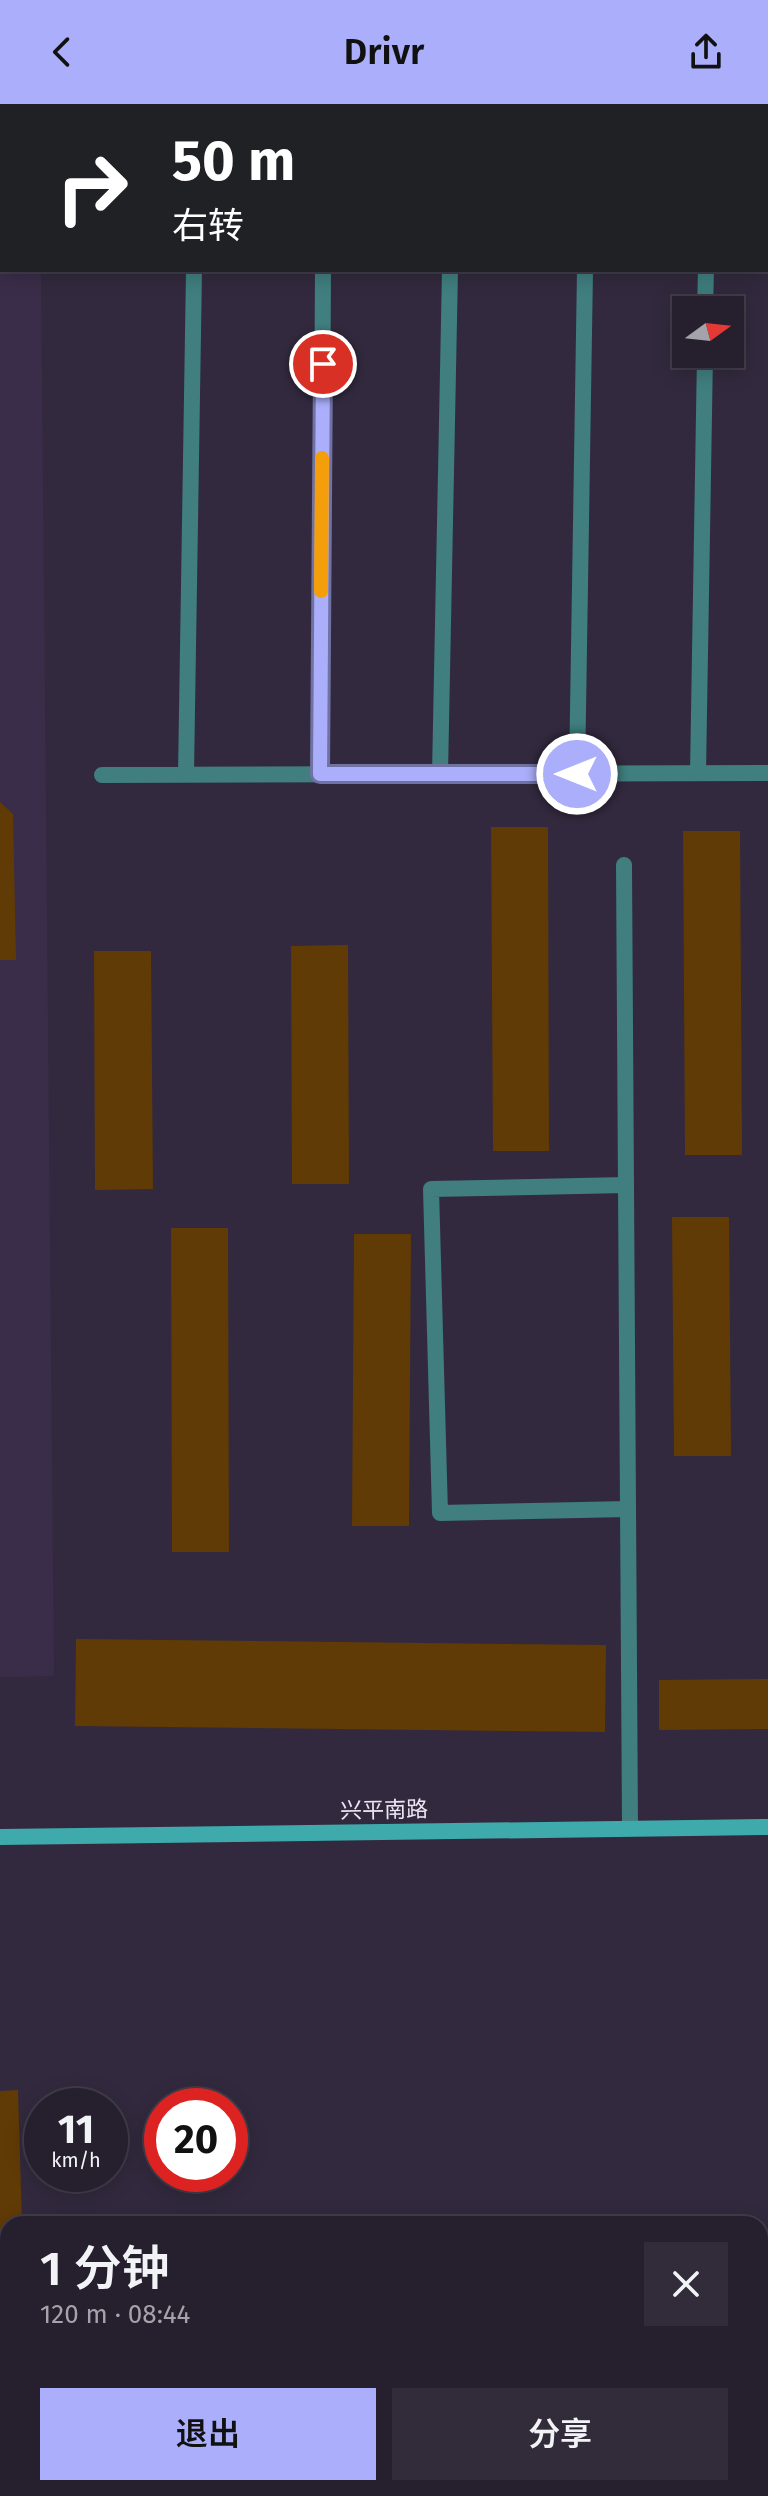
<!DOCTYPE html>
<html lang="zh">
<head>
<meta charset="utf-8">
<style>
	:root { --surface:#261f2e; --page:#322c3a; --text:#f1f3f6; --muted:#a4a2aa; --line:#423d4a; --accent:#abaffb }
	body { margin:0; font-family:"Fira Sans","Noto Sans SC",sans-serif; background:var(--page); color:var(--text); height:100vh; display:flex; flex-direction:column; font-size:30px; white-space:nowrap }
	* { box-sizing:border-box; margin:0 }
	p { font-size:26px; color:var(--muted) }
	.icon { flex:none; width:44px; height:44px; fill:none; stroke:currentColor; stroke-width:2; stroke-linecap:round; stroke-linejoin:round }
	.map { position:relative; flex:1; overflow:hidden }
	.details { position:absolute; left:0px; top:2112px; width:768px; height:280px; display:flex; flex-direction:column; background:var(--surface); border-radius:24px 24px 0 0; box-shadow:0 4px 20px #0003,0 0 0 2px var(--line) }
	.details>* { flex:none }
	.top-card { position:absolute; left:0px; top:0px; width:768px; height:168px; box-shadow:0 4px 20px #0003,0 0 0 2px var(--line); background:#202124; color:#fff; overflow:hidden }
	.needle { width:52px; rotate:75deg }
	.buttons { position:absolute; left:672px; top:192px; display:grid; gap:16px }
	.buttons a { display:grid; place-items:center; width:72px; height:72px; border-radius:0px; background:var(--surface); box-shadow:0 4px 20px #0003,0 0 0 2px var(--line); font-size:40px }
	.speed { position:absolute; left:24px; top:1984px; display:flex; gap:16px; font-size:40px; font-weight:700; text-align:center }
	.speed>* { display:grid; place-content:center; width:104px; height:104px; border-radius:50%; background:var(--surface); box-shadow:0 4px 20px #0003,0 0 0 2px var(--line); line-height:1 }
	.speed small { font-size:20px; font-weight:400 }
	.speed .limit { border:12px solid #d22; background:#fff; color:#111 }
	.pin { position:absolute; display:grid; place-items:center; width:68px; height:68px; color:#fff; margin:-34px; border:4px solid #fff; border-radius:50%; box-shadow:0 2px 8px #0007 }
	.me { position:absolute; width:88px; margin:-44px; rotate:270deg; stroke-linejoin:round; filter:drop-shadow(0 0 6px #0008) }
	.turn { display:flex; align-items:center; gap:28px; height:168px; padding:0 40px; font-size:36px }
	.turn .icon { width:104px; height:104px; stroke-width:2.5 }
	.turn b { display:block; font-size:56px; line-height:68px }
	.round { display:grid; place-items:center; flex:none; width:84px; height:84px; border-radius:0px; background:var(--page) }
	.summary { display:flex; align-items:center; justify-content:space-between; height:136px; padding:0 40px }
	h1 { font-size:48px; font-weight:600; line-height:60px }
	.action { display:flex; gap:16px; margin-top:auto; padding:16px 40px }
	.action a { flex:1; height:92px; border-radius:0px; background:var(--accent); color:#111; font-size:32px; font-weight:600; line-height:92px; text-align:center }
	.action a+a { background:var(--page); color:var(--text) }
	header { display:flex; justify-content:space-between; align-items:center; height:104px; padding:0 40px; background:var(--accent); color:#111; font-size:36px; font-weight:600 }
	.map>svg:first-child { display:block }
	.built { fill:#3a2d49 }
	.building { fill:#613b06 }
	.lines { fill:none; stroke-linecap:round; stroke-linejoin:round }
	.lane { stroke:#407e7f; stroke-width:16 }
	.street { stroke:#407e7f; stroke-width:16 }
	.secondary { stroke:#3faaac; stroke-width:16 }
	.route-casing { stroke:#6f72a3; stroke-width:20 }
	.route { stroke:#abaffb; stroke-width:14 }
	.slow { stroke:#f59e0b; stroke-width:14 }
	.labels { text-anchor:middle; dominant-baseline:central; stroke-width:8; stroke-linejoin:round; paint-order:stroke }
	.street-label { font-size:22px; fill:#ede7f5; stroke:#32293e }
</style>
</head>
<body>
<header><svg class="icon" aria-label="back" viewBox="0 0 24 24"><path d="M15 5l-7 7 7 7"/></svg>Drivr<svg class="icon" aria-label="share" viewBox="0 0 24 24"><path d="M12 15V3M7 8l5-5 5 5M5 13v7h14v-7"/></svg></header>
<div class="map">
<svg width="768" height="2392" viewBox="0 0 768 2392">
	<rect width="100%" height="100%" fill="#32293e"/>
	<!-- built -->
	<path class="built" d="M0 0H39L2 2V166H41L54 1572 0 1573Z"/>
	<!-- building -->
	<path class="building" d="M0 698 13 710 16 856H0Z
		M491 723H548L549 1047H493Z
		M683 727H740L742 1051H685Z
		M348 841 349 1080H292L291 842Z
		M94 847H151L153 1085 95 1086Z
		M672 1113H729L731 1352H674Z
		M171 1124H228L229 1448H172Z
		M354 1130H411L409 1422H352Z
		M76 1535 606 1541 605 1628 75 1622Z
		M768 1575V1625L659 1626V1576Z
		M18 1986 22 2120H8V2234L0 2235V1987Z"/>
	<g class="lines">
		<!-- lane -->
		<path class="lane" d="M196 2V0
			M325 2V0
			M453 2V0
			M588 2V0
			M705 206 706 166
			M698 669 705 250
			M186 670 194 166
			M320 670 323 166
			M440 670 450 166
			M577 670 585 166
			M102 671 768 669"/>
		<!-- street -->
		<path class="street" d="M622 0 665 2
			M766 6 768 7
			M624 761 630 1724
			M626 1081 431 1085 440 1409 628 1405"/>
		<!-- secondary -->
		<path class="secondary" d="M0 1733 768 1723"/>
	</g>
	<g class="lines">
		<!-- route casing -->
		<g class="route-casing">
			<path id="route" d="M323 260 320 670H577"/>
		</g>
		<!-- route -->
		<use href="#route" class="route"/>
		<!-- slow -->
		<path class="slow" d="M321 487 322 354"/>
	</g>
	<g class="labels">
		<!-- street labels -->
		<g class="street-label">
			<text transform="translate(384 1706) rotate(-1)">兴平南路</text>
		</g>
	</g>
</svg>
<div class="buttons">
<a><svg class="needle" viewBox="-14 -14 28 28"><path d="M0-13l5 13h-10z" fill="#e53935"/><path d="M0 13l5-13h-10z" fill="#a4a2aa"/></svg></a>
</div>
<div class="speed"><div>11<small>km/h</small></div><div class="limit">20</div></div>
<div class="pin" style="left:323px;top:260px;background:#d93025"><svg class="icon" aria-label="arrive" viewBox="0 0 24 24"><path d="M6 21V4h12l-3 4 3 4H6"/></svg></div>
<svg class="me" style="left:577px;top:670px" viewBox="-20 -20 40 40"><circle r="17" fill="#abaffb" stroke="#fff" stroke-width="3"/><path d="M0-11L8 9 0 5-8 9z" fill="#fff"/></svg>
<div class="top-card">
<div class="turn"><svg class="icon" aria-label="right" viewBox="0 0 24 24"><path d="M7 20v-9h11M14 6l5 5-5 5"/></svg><div><b>50 m</b>右转</div></div>
</div>
<section class="details">
<div class="summary"><div><h1>1 分钟</h1><p>120 m · 08:44</p></div><a class="round"><svg class="icon" aria-label="close" viewBox="0 0 24 24"><path d="M6 6l12 12M18 6L6 18"/></svg></a></div>
<div class="action"><a>退出</a><a>分享</a></div>
</section>
</div>
</body>
</html>
